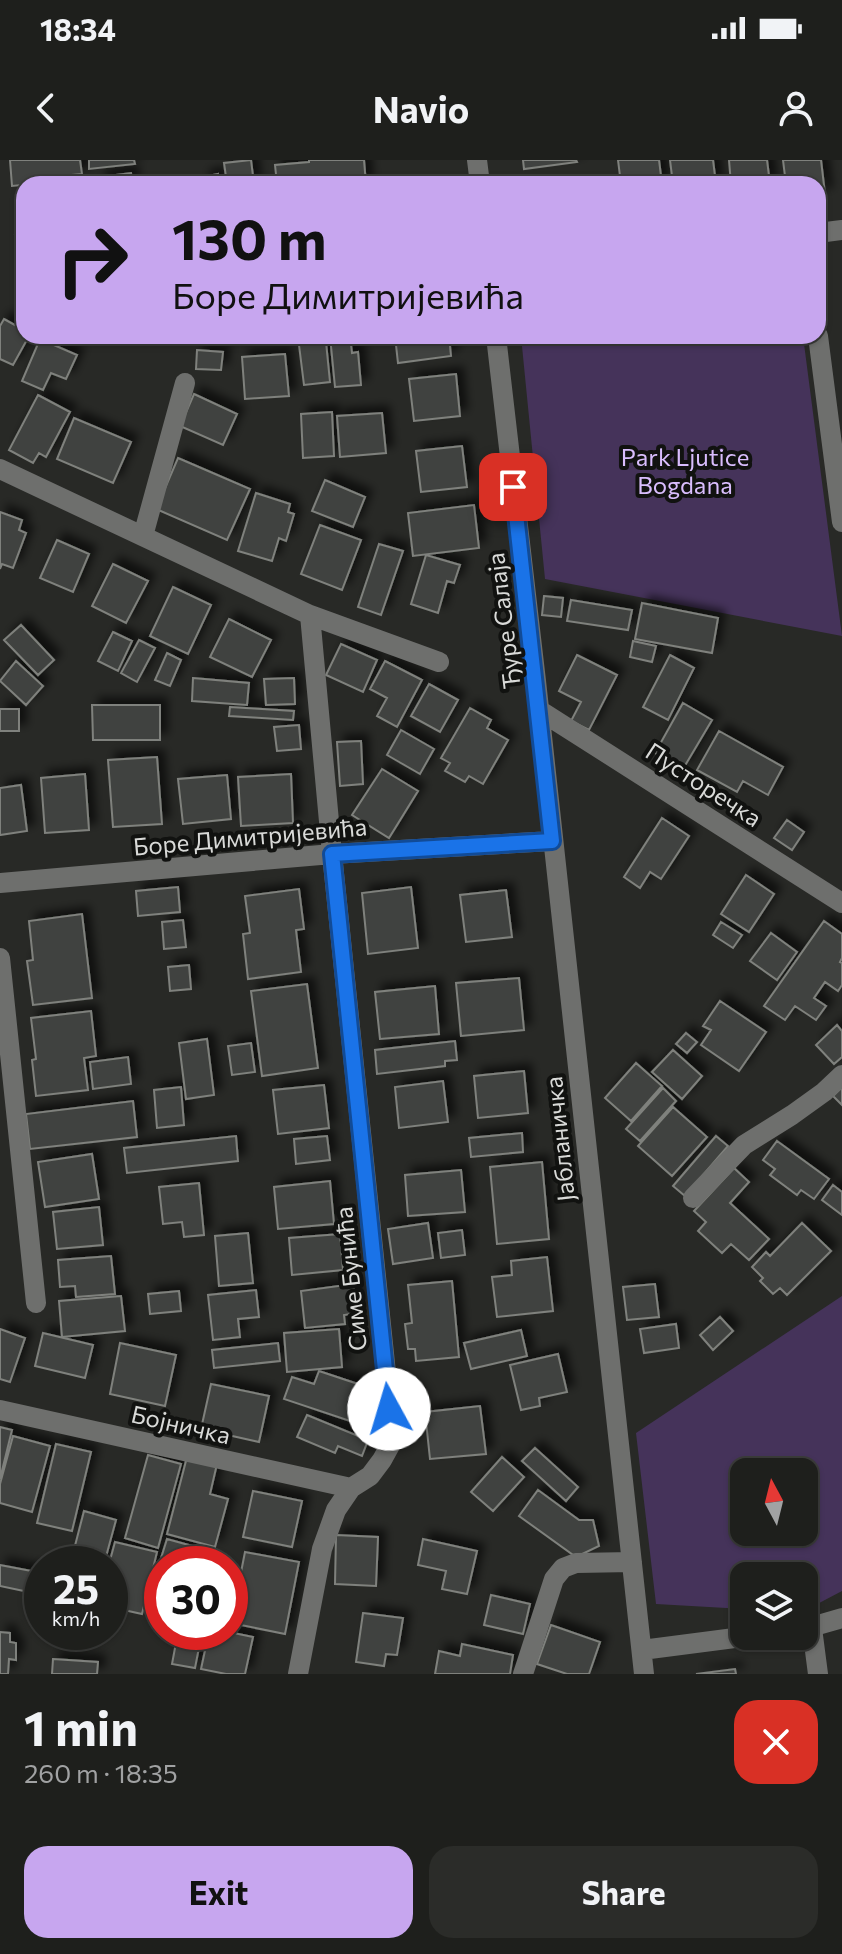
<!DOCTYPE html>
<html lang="en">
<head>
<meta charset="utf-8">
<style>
	:root { --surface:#1e1f1c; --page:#2b2c29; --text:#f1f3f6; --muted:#a1a2a3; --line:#3c3d3b; --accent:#c7a6ef }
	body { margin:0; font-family:Commissioner,sans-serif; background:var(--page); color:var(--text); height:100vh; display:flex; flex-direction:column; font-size:30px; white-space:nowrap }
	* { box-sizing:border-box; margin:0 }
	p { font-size:26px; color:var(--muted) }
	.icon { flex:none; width:44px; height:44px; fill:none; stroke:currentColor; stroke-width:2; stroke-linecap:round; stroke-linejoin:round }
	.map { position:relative; height:1514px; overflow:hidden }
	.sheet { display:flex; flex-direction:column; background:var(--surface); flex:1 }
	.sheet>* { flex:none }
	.top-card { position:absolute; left:16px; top:16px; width:810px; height:168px; border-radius:24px; box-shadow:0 2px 6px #0004,0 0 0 2px var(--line); background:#c7a6ef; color:#111; overflow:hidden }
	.needle { width:52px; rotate:353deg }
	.fabs { position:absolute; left:730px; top:1298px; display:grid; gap:16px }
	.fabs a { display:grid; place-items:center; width:88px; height:88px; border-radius:16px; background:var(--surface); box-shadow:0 2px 6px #0004,0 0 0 2px var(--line); font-size:40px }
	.speed { position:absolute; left:24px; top:1386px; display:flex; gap:16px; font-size:40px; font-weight:700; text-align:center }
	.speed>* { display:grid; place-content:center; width:104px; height:104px; border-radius:50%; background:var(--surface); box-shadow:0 2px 6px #0004,0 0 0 2px var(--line); line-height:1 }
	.speed small { font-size:20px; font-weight:400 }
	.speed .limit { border:12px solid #d22; background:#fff; color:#111 }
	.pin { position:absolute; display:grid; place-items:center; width:68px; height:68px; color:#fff; margin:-34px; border-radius:16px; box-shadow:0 4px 12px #0006 }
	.me { position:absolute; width:88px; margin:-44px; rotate:354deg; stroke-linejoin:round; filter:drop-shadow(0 0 6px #0008) }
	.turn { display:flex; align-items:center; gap:28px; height:168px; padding:0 24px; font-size:36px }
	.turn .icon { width:104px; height:104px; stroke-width:2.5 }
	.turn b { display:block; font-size:56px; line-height:68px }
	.round { display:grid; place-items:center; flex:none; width:84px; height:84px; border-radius:24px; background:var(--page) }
	.head { display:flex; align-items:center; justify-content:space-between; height:136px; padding:0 24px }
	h1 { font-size:48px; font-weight:700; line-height:60px }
	.primary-button { display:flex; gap:16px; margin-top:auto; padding:16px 24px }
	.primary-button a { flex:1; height:92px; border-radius:24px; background:var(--accent); color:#111; font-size:32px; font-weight:700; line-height:92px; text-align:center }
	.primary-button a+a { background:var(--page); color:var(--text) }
	.status { display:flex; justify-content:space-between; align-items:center; height:56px; padding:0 40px; background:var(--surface); direction:ltr }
	.status svg { height:22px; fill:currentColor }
	header { display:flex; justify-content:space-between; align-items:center; height:104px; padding:0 24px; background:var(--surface); font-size:36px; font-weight:700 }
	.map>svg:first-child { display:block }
	.green { fill:#45335a; fill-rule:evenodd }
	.building { fill:#41433f; stroke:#7f817d; stroke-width:2; filter:url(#shadow) }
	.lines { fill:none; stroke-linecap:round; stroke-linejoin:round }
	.minor { stroke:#6e6f6d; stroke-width:20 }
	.route-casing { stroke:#114b97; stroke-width:20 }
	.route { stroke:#1a73e8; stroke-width:14 }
	.labels { text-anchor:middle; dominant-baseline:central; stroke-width:8; stroke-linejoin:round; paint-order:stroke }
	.park-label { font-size:24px; fill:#d9bdfd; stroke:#111210 }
	.street-label { font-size:24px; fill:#d9dad8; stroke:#111210 }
</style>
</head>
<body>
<div class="status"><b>18:34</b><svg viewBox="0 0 49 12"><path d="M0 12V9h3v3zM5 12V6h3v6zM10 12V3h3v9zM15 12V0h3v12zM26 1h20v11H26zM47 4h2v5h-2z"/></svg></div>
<header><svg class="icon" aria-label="back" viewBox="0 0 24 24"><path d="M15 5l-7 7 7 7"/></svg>Navio<svg class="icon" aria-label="person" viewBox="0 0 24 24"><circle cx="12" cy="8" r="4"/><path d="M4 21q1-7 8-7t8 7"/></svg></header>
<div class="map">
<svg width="842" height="1514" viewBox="0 0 842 1514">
	<defs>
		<filter id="shadow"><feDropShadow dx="7" dy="-7" stdDeviation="4" flood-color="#0009"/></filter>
	</defs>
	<rect width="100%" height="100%" fill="#282926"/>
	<!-- green -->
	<path class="green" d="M521 176H803L842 476 545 419Z
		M842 1136V1431L804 1451V1416H744V1449L656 1444 636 1273ZM744 1312H804V1372H744Z"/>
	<!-- building -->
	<path class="building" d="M10 0H80L82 14 52 17 53 22 12 26Z
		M89 0H134L135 4 89 9Z
		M251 0 254 24H227L224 3Z
		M309 0H364L366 24H277L275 5 309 2Z
		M523 0H576L577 2 524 9Z
		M618 0H659L662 24H621Z
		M670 0H713L716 24H673Z
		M729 0H767L770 24H731Z
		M783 0H821L825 34 818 35V24H786Z
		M131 13 132 24H100L99 17Z
		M218 14 219 24H205L203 17Z
		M24 73V105H19L15 75Z
		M4 159 24 170V176H29L13 205 0 199V166Z
		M330 176H350L352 193 358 192 361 225 335 227Z
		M395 176H449L451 196 398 203Z
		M40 179 77 195 66 219 51 213 43 230 22 221Z
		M326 182 330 222 304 225 299 185Z
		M197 190 223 192 221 210 196 209Z
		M285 194 289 236 245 239 242 197Z
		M456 214 460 256 414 261 409 219Z
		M194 234 237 254 223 285 180 266Z
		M38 235 70 252 46 297 39 293 33 303 9 290Z
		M332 252 334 296 303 298 301 254Z
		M382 253 386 293 340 297 337 256Z
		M74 258 131 282 113 323 57 299Z
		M462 286 467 327 421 332 416 291Z
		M178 298 250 329 227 380 156 349Z
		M325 320 365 337 353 367 312 351Z
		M256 333 290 344 288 352 294 354 286 381 279 378 272 401 238 391Z
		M474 345 479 388 413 396 408 353Z
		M0 352 22 360 19 370 26 373 13 408 2 404 0 409Z
		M320 365 361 380 342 430 301 414Z
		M57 380 89 394 73 432 40 418Z
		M379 384 403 391 381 455 358 447Z
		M426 395 460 405 454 423 447 421 438 453 411 444Z
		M113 404 148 421 126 463 92 446Z
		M173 427 211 445 188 494 150 476Z
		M544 436 563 438 561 457 542 455Z
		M571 440 632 450 628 470 567 461Z
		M642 443 718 458 712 493 635 479Z
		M229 459 271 480 252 517 210 497Z
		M21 465 54 500 38 515 4 480Z
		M113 472 132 481 118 511 98 501Z
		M139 480 155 488 137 522 121 513Z
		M633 481 656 486 652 502 630 497Z
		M341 484 377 500 363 532 326 515Z
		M167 493 181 500 170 526 155 520Z
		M577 495 617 515 589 570 571 561 581 542 559 531Z
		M670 495 694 508 668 560 643 547Z
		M16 501 43 526 26 545 0 521Z
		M385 501 422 520 397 567 377 556 387 538 370 529Z
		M193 518 249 523 247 545 192 541Z
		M294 518 295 544 266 545 264 519Z
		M429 524 458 540 440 572 411 556Z
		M683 543 712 560 683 609 655 593Z
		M92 545H160V580H93Z
		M230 547 294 551 293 560 229 556Z
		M470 548 491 560 487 568 508 580 483 624 469 616 465 622 445 611 450 603 441 598Z
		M0 549H19V571H0Z
		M299 565 301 589 277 591 274 567Z
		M401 570 434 589 420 614 387 595Z
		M719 571 783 607 768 635 743 621 737 632 697 610Z
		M361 581 363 624 340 626 337 582Z
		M157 597 162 664 113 667 108 600Z
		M382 609 418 631 389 678 352 655Z
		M85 614 89 670 45 673 41 618Z
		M291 614 293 663 241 666 238 617Z
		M227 615 231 659 183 664 178 619Z
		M21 625 27 671 0 675V628Z
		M662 658 689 676 661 719 650 712 640 728 624 717Z
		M787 660 804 672 792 690 774 678Z
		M746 715 774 734 749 772 721 754Z
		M178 727 180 752 138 756 136 731Z
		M411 727 418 788 368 794 362 733Z
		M299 729 304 769 296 770 301 812 248 819 243 774 250 773 245 736Z
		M506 730 512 777 466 782 460 735Z
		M82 754 92 838 33 845 27 801 33 800 29 761Z
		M183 760 186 787 164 789 162 762Z
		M824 761 842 774V798L840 802 842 803V825L838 831 825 822 814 838 826 846 816 860 795 846 785 860 764 846Z
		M721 762 742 775 733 788 713 775Z
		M771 773 797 792 777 820 750 801Z
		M189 805 191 829 170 831 168 807Z
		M519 818 524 870 461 876 456 823Z
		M307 824 318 908 262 916 251 831Z
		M435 826 439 874 380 879 375 832Z
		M720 841 766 872 739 911 701 885 711 870 703 866Z
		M91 851 96 896 84 898 88 930 36 936 32 900 36 899 31 858Z
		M837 865 842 871V897L834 904 816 885Z
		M686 873 697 882 687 893 676 884Z
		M207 879 214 935 186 939 179 883Z
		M455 881 457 900 445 901V906L377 914 375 890Z
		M251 883 255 912 232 915 228 886Z
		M673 890 702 916 682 939 652 912Z
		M128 897 131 924 93 929 90 902Z
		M636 903 662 926 631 961 605 938Z
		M524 911 528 953 478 958 474 916Z
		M443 921 448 962 399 968 395 927Z
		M324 925 329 968 278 974 273 930Z
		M181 927 184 965 157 968 154 930Z
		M842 927V945L833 936Z
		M663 928 676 941 640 981 626 969Z
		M133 941 137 977 30 989 26 954Z
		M673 947 707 977 672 1016 638 986Z
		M522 973 523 992 471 997 469 978Z
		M236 976 238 1001 127 1013 124 988Z
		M327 976 330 1000 296 1004 294 979Z
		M716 976 728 986 685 1036 673 1026Z
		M777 981 829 1019 814 1039 801 1030 797 1035 770 1015 775 1009 763 1000Z
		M92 994 99 1039 45 1047 38 1002Z
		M542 1002 549 1079 497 1084 490 1007Z
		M734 1008 749 1022 730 1043 769 1079 749 1100 731 1084 722 1093 698 1071 706 1062 694 1051Z
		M461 1010 465 1052 408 1056 405 1015Z
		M330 1021 334 1064 278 1069 274 1027Z
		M199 1023 204 1075 184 1077 182 1062 163 1064 159 1027Z
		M833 1025 842 1032V1055L822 1040Z
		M99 1047 103 1085 57 1089 53 1052Z
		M428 1063 433 1098 393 1104 388 1069Z
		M802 1063 831 1091 787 1135 780 1128 773 1134 760 1121 763 1118 752 1107 766 1092 770 1096Z
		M462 1070 465 1095 441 1098 438 1073Z
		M248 1073 253 1123 219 1126 215 1076Z
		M340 1074 343 1110 292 1115 289 1078Z
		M111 1096 115 1134 76 1137 75 1126 60 1127 58 1100Z
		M547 1097 553 1151 497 1157 492 1117 512 1115 511 1101Z
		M452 1121 459 1197 416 1201 415 1189H408L405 1164 412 1163 408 1125Z
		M353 1124 357 1153 344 1155 345 1164 305 1168 301 1131Z
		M655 1124 659 1157 627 1160 623 1127Z
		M256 1130 259 1157 238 1159 240 1177 213 1180 208 1135Z
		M179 1131 181 1151 150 1154 148 1134Z
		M121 1136 125 1171 62 1177 59 1141Z
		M720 1157 733 1171 713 1190 700 1175Z
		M676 1164 679 1188 644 1193 640 1169Z
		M0 1169 25 1178 10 1222 0 1219Z
		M339 1169 342 1207 287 1212 284 1173Z
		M521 1170 527 1196 471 1209 464 1183Z
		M43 1173 93 1185 85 1218 35 1206Z
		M120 1183 176 1195 165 1246 110 1234Z
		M278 1183 280 1201 214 1208 212 1190Z
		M558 1194 567 1232 539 1238 540 1246 521 1250 510 1205Z
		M319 1211 370 1228 359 1264 284 1239 292 1217 314 1224Z
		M211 1224 269 1236 259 1282 201 1269Z
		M480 1246 486 1294 430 1299 425 1252Z
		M307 1255 368 1280 362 1296 338 1286 335 1293 297 1277Z
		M0 1267 12 1270 0 1319Z
		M13 1276 50 1286 32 1352 0 1343V1324Z
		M56 1284 91 1292 72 1371 37 1363Z
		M535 1288 578 1327 566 1341 522 1301Z
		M148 1295 181 1304 158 1388 125 1378Z
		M187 1297 217 1304 210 1334 228 1339 215 1387 167 1374Z
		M502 1297 524 1317 493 1351 471 1332Z
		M538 1330 579 1360H593L599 1386 576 1397 519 1356Z
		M253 1331 302 1341 292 1387 243 1377Z
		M84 1351 116 1360 104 1404H81L71 1401Z
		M336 1375 378 1377 376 1426 335 1424Z
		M167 1379 196 1387 191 1404H162V1412L157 1411Z
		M423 1379 477 1391 467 1434 442 1429 446 1411 418 1405Z
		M115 1382 157 1392 142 1454 110 1447 109 1404Z
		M245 1392 299 1402 285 1474 231 1463Z
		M0 1405 42 1413 38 1434 0 1426Z
		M491 1435 530 1444 523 1474 484 1465Z
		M363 1453 403 1458 397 1495 386 1494 384 1506 356 1502Z
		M551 1465 600 1482 589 1514H567L537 1504Z
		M0 1472 10 1473V1482L16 1483V1500L9 1499 8 1514H0Z
		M178 1472H202L195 1508 172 1504Z
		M209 1472H229L253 1477 245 1514H226L201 1509Z
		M462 1484 513 1495 510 1514H435L439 1491 460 1496Z
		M53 1499 98 1502 97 1514H52Z
		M735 1509 736 1514H696Z"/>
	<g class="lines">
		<!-- minor -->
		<path class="minor" d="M477 0 480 24
			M818 73 842 70
			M496 176 536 521 644 1514
			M818 176 842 362
			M0 309 310 455 332 694 393 1280 382 1300 370 1316 351 1328 336 1350 322 1389 298 1514
			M143 376 185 223
			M310 455 439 502
			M539 550 842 743
			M0 723 332 694 552 681
			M0 798 36 1143
			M693 1038 744 985 792 955 824 932 842 915
			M0 1250 351 1328
			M812 1468 818 1514
			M804 1469 842 1458
			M642 1490 750 1476
			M523 1514 554 1419 563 1408 576 1403 632 1402"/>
	</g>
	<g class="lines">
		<!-- route casing -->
		<g class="route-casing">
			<path id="route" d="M389 1249 332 694 552 681 513 327"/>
		</g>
		<!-- route -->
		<use href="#route" class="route"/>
	</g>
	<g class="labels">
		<!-- park labels -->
		<g class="park-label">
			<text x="685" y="296">Park Ljutice<tspan x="685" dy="28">Bogdana</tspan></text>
		</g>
		<!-- street labels -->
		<g class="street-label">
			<text transform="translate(503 461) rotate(-97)">Ђуре Салаја</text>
			<text transform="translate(704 624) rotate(33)">Пусторечка</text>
			<text transform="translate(250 676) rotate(-5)">Боре Димитријевића</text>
			<text transform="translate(559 979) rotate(-96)">Јабланичка</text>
			<text transform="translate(350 1119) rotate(-96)">Симе Бунића</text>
			<text transform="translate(181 1264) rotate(13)">Бојничка</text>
		</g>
	</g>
</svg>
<div class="fabs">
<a><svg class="needle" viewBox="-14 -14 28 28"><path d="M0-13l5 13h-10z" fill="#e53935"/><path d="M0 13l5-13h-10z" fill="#a1a2a3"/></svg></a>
<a><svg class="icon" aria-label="layers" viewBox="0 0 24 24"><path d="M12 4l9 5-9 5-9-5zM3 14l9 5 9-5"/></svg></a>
</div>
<div class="speed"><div>25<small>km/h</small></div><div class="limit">30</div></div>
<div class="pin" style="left:513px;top:327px;background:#d93025"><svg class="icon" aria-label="arrive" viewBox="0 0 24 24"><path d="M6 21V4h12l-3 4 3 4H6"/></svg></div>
<svg class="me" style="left:389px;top:1249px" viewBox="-20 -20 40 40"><circle r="19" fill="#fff"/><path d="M0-13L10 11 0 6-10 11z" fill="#1a73e8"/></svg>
<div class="top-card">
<div class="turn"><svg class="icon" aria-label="right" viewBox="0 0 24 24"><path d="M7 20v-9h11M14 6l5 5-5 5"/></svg><div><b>130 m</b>Боре Димитријевића</div></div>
</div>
</div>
<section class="sheet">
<div class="head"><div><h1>1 min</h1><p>260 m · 18:35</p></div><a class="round" style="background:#d93025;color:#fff"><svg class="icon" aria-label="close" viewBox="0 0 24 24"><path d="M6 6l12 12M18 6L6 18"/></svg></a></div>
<div class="primary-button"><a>Exit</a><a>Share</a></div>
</section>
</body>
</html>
